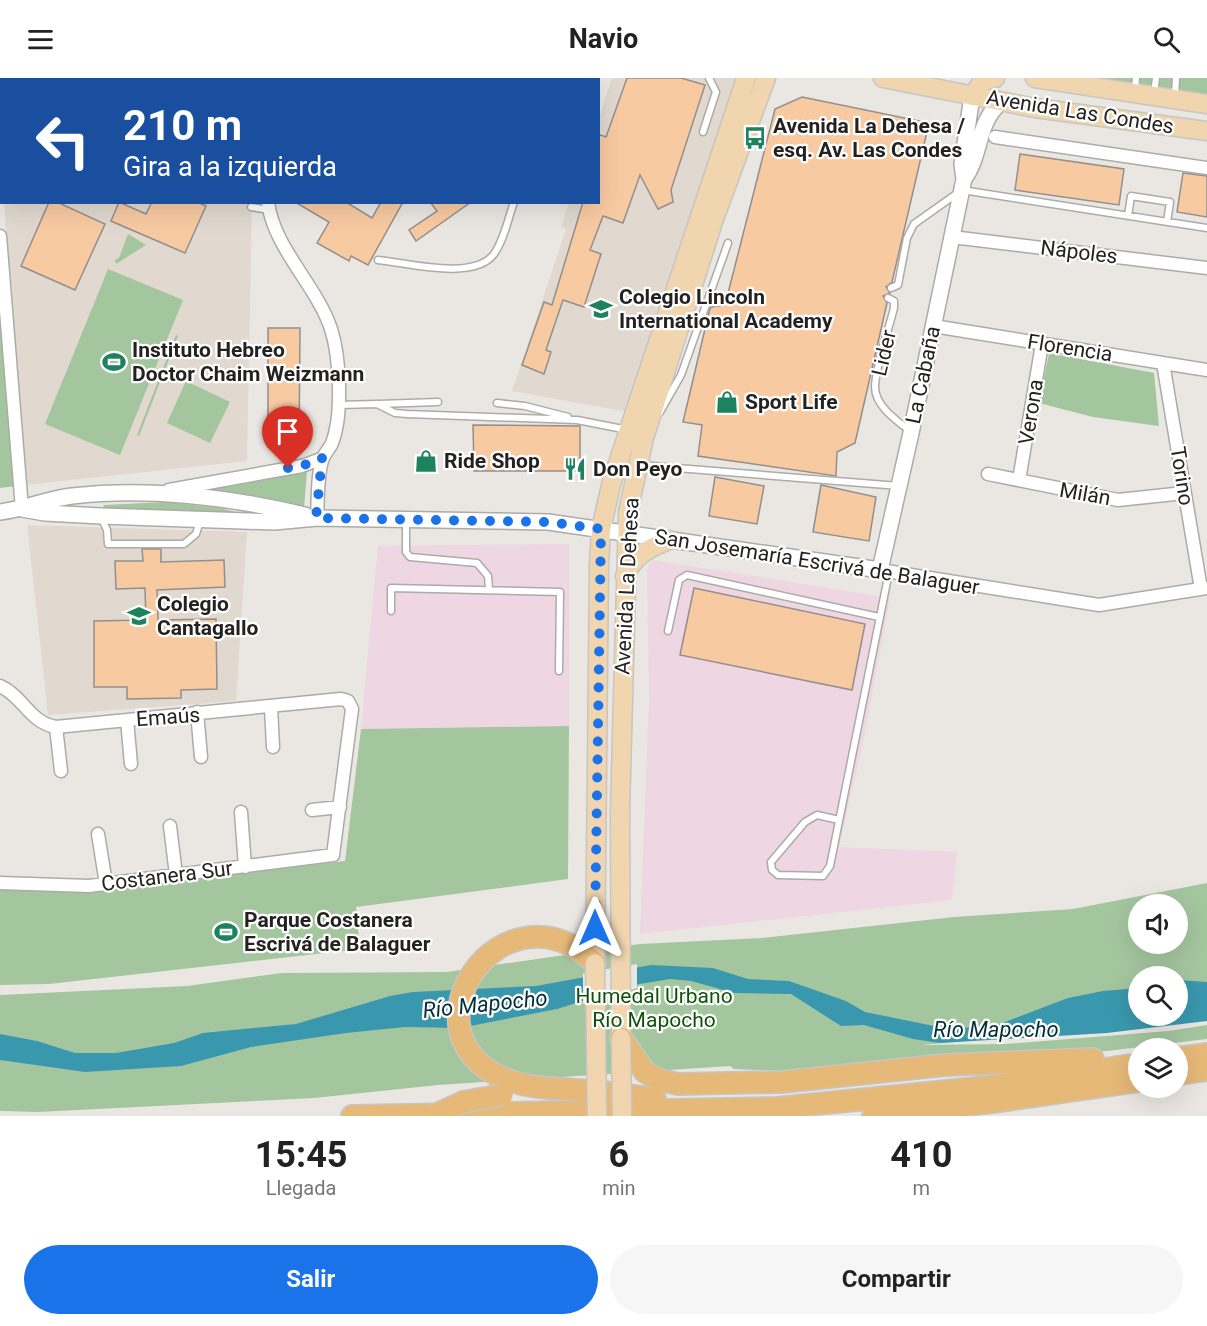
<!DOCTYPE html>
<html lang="es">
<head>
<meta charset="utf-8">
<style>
	:root { --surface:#fff; --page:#f6f6f6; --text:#222; --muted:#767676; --accent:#1a73e8 }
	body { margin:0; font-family:Roboto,sans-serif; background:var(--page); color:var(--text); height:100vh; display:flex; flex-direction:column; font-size:22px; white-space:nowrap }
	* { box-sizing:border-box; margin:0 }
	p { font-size:20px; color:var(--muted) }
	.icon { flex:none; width:33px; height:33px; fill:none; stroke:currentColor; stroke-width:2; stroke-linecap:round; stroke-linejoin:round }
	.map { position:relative; height:1038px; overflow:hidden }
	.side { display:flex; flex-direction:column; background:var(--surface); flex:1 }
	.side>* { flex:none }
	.banner { position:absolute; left:0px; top:0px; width:600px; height:126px; box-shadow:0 6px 24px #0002; background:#1a4fa0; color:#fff; overflow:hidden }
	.fabs { position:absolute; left:1128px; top:816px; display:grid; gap:12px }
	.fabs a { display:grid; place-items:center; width:60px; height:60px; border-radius:50%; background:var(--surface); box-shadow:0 6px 24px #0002; font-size:30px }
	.pin { position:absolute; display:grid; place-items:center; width:51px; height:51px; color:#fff; margin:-62px -26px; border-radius:50% 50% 50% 0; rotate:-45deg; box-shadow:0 0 6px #0007 }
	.pin .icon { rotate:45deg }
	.me { position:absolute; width:66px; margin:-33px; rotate:0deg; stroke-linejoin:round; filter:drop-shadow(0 0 4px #0008) }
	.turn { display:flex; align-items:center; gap:21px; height:126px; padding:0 24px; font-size:27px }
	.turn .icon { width:78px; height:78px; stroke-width:2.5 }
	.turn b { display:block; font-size:42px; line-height:51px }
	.eta { display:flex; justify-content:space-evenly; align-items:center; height:102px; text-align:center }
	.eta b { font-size:36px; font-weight:700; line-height:42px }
	.cta { display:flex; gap:12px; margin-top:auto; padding:12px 24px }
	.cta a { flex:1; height:69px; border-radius:36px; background:var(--accent); color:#fff; font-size:24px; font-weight:700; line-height:69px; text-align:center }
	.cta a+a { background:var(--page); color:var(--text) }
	header { display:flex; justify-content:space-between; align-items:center; height:78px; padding:0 24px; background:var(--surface); font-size:27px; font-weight:700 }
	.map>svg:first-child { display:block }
	.built { fill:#e1d9cf }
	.industrial { fill:#eed6e2 }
	.green { fill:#a4c69f; fill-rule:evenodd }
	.water { fill:#3a98ae }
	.pier { fill:#eae7e3 }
	.building { fill:#f8caa2; stroke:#938f8c; stroke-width:1.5 }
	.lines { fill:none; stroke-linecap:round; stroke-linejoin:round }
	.service-casing { stroke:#adaba7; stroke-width:9 }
	.minor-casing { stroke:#adaba7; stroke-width:15 }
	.tertiary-casing { stroke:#adaba7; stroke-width:18 }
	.primary-casing { stroke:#c6c6c5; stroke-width:21 }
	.motorway-casing { stroke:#c6c6c5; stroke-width:24 }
	.service { stroke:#fff; stroke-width:6 }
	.minor { stroke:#fff; stroke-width:12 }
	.tertiary { stroke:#fff; stroke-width:15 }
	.primary { stroke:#f0d5ae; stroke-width:18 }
	.motorway { stroke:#e6b978; stroke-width:21 }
	.primary-bridge-casing { stroke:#c6c6c5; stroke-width:21; stroke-linecap:butt }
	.motorway-bridge-casing { stroke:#c6c6c5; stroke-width:24; stroke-linecap:butt }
	.primary-bridge { stroke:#f0d5ae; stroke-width:18 }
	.motorway-bridge { stroke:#e6b978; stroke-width:21 }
	.route { stroke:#1a73e8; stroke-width:10; stroke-dasharray:0 18 }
	.labels { text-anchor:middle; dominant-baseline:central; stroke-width:4.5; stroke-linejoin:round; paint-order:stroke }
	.street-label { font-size:21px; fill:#232220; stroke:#fff }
	.poi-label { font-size:21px; font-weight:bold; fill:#232220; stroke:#fff; text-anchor:start }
	.park-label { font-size:21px; fill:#105308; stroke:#fff }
	.water-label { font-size:22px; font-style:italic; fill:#03303a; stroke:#fff }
</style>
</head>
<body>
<header><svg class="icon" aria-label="menu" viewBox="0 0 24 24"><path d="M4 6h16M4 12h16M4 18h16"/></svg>Navio<svg class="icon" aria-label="search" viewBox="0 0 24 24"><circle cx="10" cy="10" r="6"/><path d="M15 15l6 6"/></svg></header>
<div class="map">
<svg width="1207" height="1038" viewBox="0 0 1207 1038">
	<rect width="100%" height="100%" fill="#eae7e3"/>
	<!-- built -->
	<path class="built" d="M0 0H256L2 2 1 93Z
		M612 0H743L628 334 512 313 566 151 561 148 569 125 598 124 599 40Z
		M4 125H252L247 383 25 407Z
		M27 447 247 454 236 623 48 637Z"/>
	<!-- industrial -->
	<path class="industrial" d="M569 466V648L361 651 378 468Z
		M653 482 890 520 863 665 839 769 957 774 952 822 640 856 649 622 647 491Z"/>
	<!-- green -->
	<path class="green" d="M1076 0H1207V18Z
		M128 156 146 167 116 186 115 182 119 180Z
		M108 191 183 222 120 377 45 346Z
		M0 225 25 407 0 410Z
		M176 257 178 258 139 358 137 357Z
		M1049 275 1154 295 1159 348 1093 339 1039 325Z
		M186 303 230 324 210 365 167 345Z
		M307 394 304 430 194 411Z
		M167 424 220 430 239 435 105 431 103 427Z
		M569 648 568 801 356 829 360 871 49 906 0 907V811L97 812 345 783 361 651Z
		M1207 805V941L921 967 1006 966 1168 953 1207 947V961L1090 975 804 994 734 991 730 988 438 1007 314 1020 38 1034 0 1033V917L187 908 282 895 447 894 640 866 762 860 954 839 1073 831ZM1138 826H1178V866H1138ZM1138 898H1178V938H1138Z"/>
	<!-- water -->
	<path class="water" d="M651 887 713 890 748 901 789 903 846 923 865 934 944 950 992 949 1068 920 1103 913 1138 910V938H1178V902L1207 904V943L1107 955 940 965 913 961 864 947 841 948 791 916 734 915 691 903 670 901 634 907 557 931 460 950 405 949 346 955 251 969 181 988 85 994 0 982V956L37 963 75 975H116L174 965 203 955 296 946 390 918 413 914 536 908Z"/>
	<!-- pier -->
	<path class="pier" d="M637 886V910L583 926V895Z"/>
	<!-- building -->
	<path class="building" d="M627 0H681L705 7 671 112 673 124 658 131 640 97 623 145 603 138 590 172 601 176 584 229 563 222 546 272 551 274 544 296 522 287 544 224 552 227 583 124H598V56L606 59Z
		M802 19 929 45 892 204 886 209 890 215 883 218 887 225 855 365 837 374 836 398 698 378 702 347 683 344 709 234 711 229 725 227 775 31Z
		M1020 76 1124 91 1119 127 1015 112Z
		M1183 95 1207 98V139L1177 134Z
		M49 124H57L105 146 75 212 21 188Z
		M119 124 146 136 152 124H197L206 128 185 175 111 143Z
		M295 124H346L372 140 381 124H403L368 187 351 178 349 183 317 165 329 144Z
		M430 124H471L416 163 409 152 437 133Z
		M268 250H300L299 369H268Z
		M473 347 580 348V393H474Z
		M715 399 764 408 757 446 709 438Z
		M821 407 876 419 869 463 813 454Z
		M142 471H161V484L224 482 225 509 157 512 158 542 216 541 217 611 181 612V620L127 621V609H94V543L146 542 145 510 116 511 115 483H143Z
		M694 510 865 546 852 612 680 577Z"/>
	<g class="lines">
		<!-- service casing -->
		<g class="service-casing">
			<path id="service" d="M472 0 473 2
				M1135 12 1136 0
				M1154 15 1156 0
				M1175 18 1176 0
				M703 54 716 14 709 0
				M251 129 269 132
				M1128 138 1131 118 1170 124 1167 144
				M378 182C408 185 474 203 494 176 504 162 508 141 514 124
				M891 210 898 207 907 160 914 146 962 112 1207 150
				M888 220 894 223V230C889 250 875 291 875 309 875 328 897 343 910 353
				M497 325 525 328 568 339
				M378 326 438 324
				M338 327 377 326 395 335 407 336 577 342 628 352
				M660 334 681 297 728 165
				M640 387 899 408
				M101 439 107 452 108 466H184L196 456 200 443
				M406 442V474L410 479 477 485 488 498 489 512
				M391 533V510L560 514 559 593
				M668 553 679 502 687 497 879 539
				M839 742 817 737 805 744 771 784 772 792 778 797 823 798 830 788 889 494"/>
		</g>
		<!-- minor casing -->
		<g class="minor-casing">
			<path id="minor" d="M274 2V0
				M995 59 1207 90
				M268 124C273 169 317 208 331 251 340 279 343 337 332 365 330 370 325 375 323 380 317 395 318 423 317 440
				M0 158 22 431
				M952 159 1207 190
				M933 248 1207 292
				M1163 285 1201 511
				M988 396 1118 422 1184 415
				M1019 402 1042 266
				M169 412 302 388 323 380
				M880 492 1099 527 1207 510
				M0 608C23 618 30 645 56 649L341 621 348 623 352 631 333 777 89 808 0 805
				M271 629 273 669
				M197 634 201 679
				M127 642 131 686
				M56 649 61 693
				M312 732 340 729
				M241 734 245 789
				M170 748 176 797
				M98 756 106 806"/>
		</g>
		<!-- tertiary casing -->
		<g class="tertiary-casing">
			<path id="tertiary" d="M964 101C982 77 976 45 1001 24
				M22 431 45 435 101 438 274 444 317 440 548 444 880 492 911 355 964 101 962 86 972 18
				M0 434C25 431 47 421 72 418 149 409 229 419 305 437"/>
		</g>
		<!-- primary casing -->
		<g class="primary-casing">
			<path id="primary" d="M883 0 1035 30 1207 53
				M1035 0 1207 26
				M972 18 983 3 995 0
				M625 498C633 478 649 470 669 462
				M595 885 599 486 601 451 612 403 746 0
				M621 960 620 733 628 434 644 360 714 141 766 0"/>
		</g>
		<!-- motorway casing -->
		<g class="motorway-casing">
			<path id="motorway" d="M595 885C503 797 395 955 505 1001 532 1012 563 1010 591 1013 613 1015 634 1018 655 1021
				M621 960 645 994 660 1002 678 1006 782 1004 945 987 1093 981
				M1178 980 1207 976
				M1178 996 1207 992
				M352 1038 777 1030 986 1009 1138 986
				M873 1038 993 1024 1138 1003"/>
		</g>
		<!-- service -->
		<use href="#service" class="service"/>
		<!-- minor -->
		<use href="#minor" class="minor"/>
		<!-- tertiary -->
		<use href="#tertiary" class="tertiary"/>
		<!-- primary -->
		<use href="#primary" class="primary"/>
		<!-- motorway -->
		<use href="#motorway" class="motorway"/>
		<!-- primary-bridge casing -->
		<g class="primary-bridge-casing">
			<path id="primary-bridge" d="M595 885 597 1038
				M621 960 622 1038"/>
		</g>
		<!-- motorway-bridge casing -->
		<g class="motorway-bridge-casing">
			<path id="motorway-bridge" d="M433 1038 463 1024 502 1017"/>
		</g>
		<!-- primary-bridge -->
		<use href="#primary-bridge" class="primary-bridge"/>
		<!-- motorway-bridge -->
		<use href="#motorway-bridge" class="motorway-bridge"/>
	</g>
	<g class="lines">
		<!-- route -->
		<path class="route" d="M288 390 302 388 322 380 316 440 548 444 601 451 595 850"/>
	</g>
	<!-- icons -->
	<defs>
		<g id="bus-bare" transform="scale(1.8)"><path d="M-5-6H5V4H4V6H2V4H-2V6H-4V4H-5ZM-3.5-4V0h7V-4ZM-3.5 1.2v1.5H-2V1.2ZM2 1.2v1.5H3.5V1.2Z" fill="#1d835e" stroke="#fff" stroke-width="2.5" paint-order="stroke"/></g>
		<g id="school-bare" transform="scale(1.8)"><path d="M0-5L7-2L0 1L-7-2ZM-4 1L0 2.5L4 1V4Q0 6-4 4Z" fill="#1d835e" stroke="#fff" stroke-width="2.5" paint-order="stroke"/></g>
		<g id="stadium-bare" transform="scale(1.8)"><path d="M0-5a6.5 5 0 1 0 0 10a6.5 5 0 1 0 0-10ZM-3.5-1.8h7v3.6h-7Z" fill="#1d835e" stroke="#fff" stroke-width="2.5" paint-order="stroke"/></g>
		<g id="shop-bare" transform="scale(1.8)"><path d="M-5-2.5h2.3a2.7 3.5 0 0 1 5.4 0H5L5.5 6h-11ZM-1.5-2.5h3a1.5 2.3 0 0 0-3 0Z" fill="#1d835e" stroke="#fff" stroke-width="2.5" paint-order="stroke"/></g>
		<g id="restaurant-bare" transform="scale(1.8)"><path d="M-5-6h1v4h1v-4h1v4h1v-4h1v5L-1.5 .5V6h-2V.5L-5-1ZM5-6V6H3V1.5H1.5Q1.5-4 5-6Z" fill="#1d835e" stroke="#fff" stroke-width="2.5" paint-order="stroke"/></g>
	</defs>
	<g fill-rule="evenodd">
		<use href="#bus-bare" x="755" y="60"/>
		<use href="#school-bare" x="601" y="231"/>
		<use href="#stadium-bare" x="114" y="284"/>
		<use href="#shop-bare" x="727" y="324"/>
		<use href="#shop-bare" x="426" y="383"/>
		<use href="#restaurant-bare" x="575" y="391"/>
		<use href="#school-bare" x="139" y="538"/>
		<use href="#stadium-bare" x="226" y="854"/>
	</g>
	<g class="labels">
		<!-- street labels -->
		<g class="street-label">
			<text transform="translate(1080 34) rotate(9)">Avenida Las Condes</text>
			<text transform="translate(1079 174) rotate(7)">Nápoles</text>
			<text transform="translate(1070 270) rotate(9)">Florencia</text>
			<text transform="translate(884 275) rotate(-77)">Lider</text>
			<text transform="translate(923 297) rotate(-78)">La Cabaña</text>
			<text transform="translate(1031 334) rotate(-81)">Verona</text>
			<text transform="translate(1182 398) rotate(81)">Torino</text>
			<text transform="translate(1085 416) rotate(10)">Milán</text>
			<text transform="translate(817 484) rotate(9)">San Josemaría Escrivá de Balaguer</text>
			<text transform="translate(627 508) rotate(-87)">Avenida La Dehesa</text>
			<text transform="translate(168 639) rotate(-4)">Emaús</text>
			<text transform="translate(167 798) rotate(-7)">Costanera Sur</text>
		</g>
		<!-- poi labels -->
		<g class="poi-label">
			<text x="773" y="48">Avenida La Dehesa /<tspan x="773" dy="24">esq. Av. Las Condes</tspan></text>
			<text x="619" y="219">Colegio Lincoln<tspan x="619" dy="24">International Academy</tspan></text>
			<text x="132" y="272">Instituto Hebreo<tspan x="132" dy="24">Doctor Chaim Weizmann</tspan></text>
			<text x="745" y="324">Sport Life</text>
			<text x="444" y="383">Ride Shop</text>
			<text x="593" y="391">Don Peyo</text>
			<text x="157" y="526">Colegio<tspan x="157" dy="24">Cantagallo</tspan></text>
			<text x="244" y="842">Parque Costanera<tspan x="244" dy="24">Escrivá de Balaguer</tspan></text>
		</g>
		<!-- park labels -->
		<g class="park-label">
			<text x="654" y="918">Humedal Urbano<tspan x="654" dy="24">Río Mapocho</tspan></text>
		</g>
		<!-- water labels -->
		<g class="water-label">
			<text transform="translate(485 926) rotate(-6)">Río Mapocho</text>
			<text x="996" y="951">Río Mapocho</text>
		</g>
	</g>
</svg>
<div class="fabs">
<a><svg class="icon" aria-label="sound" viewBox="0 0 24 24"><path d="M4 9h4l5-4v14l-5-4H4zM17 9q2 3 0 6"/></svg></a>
<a><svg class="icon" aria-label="search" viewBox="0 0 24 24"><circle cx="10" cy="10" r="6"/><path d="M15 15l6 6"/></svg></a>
<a><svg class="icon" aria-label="layers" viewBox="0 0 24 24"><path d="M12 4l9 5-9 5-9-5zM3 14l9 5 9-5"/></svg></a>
</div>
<div class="pin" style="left:288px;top:390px;background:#d93025"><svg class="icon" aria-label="arrive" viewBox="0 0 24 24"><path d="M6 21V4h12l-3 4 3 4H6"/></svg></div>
<svg class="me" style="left:595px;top:850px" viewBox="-20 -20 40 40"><path d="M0-17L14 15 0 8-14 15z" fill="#1a73e8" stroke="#fff" stroke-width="4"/></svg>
<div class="banner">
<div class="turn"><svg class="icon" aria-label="left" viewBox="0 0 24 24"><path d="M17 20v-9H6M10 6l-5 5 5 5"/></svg><div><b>210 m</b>Gira a la izquierda</div></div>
</div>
</div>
<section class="side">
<div class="eta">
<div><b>15:45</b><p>Llegada</p></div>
<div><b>6</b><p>min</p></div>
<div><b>410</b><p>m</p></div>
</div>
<div class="cta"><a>Salir</a><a>Compartir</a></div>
</section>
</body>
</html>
